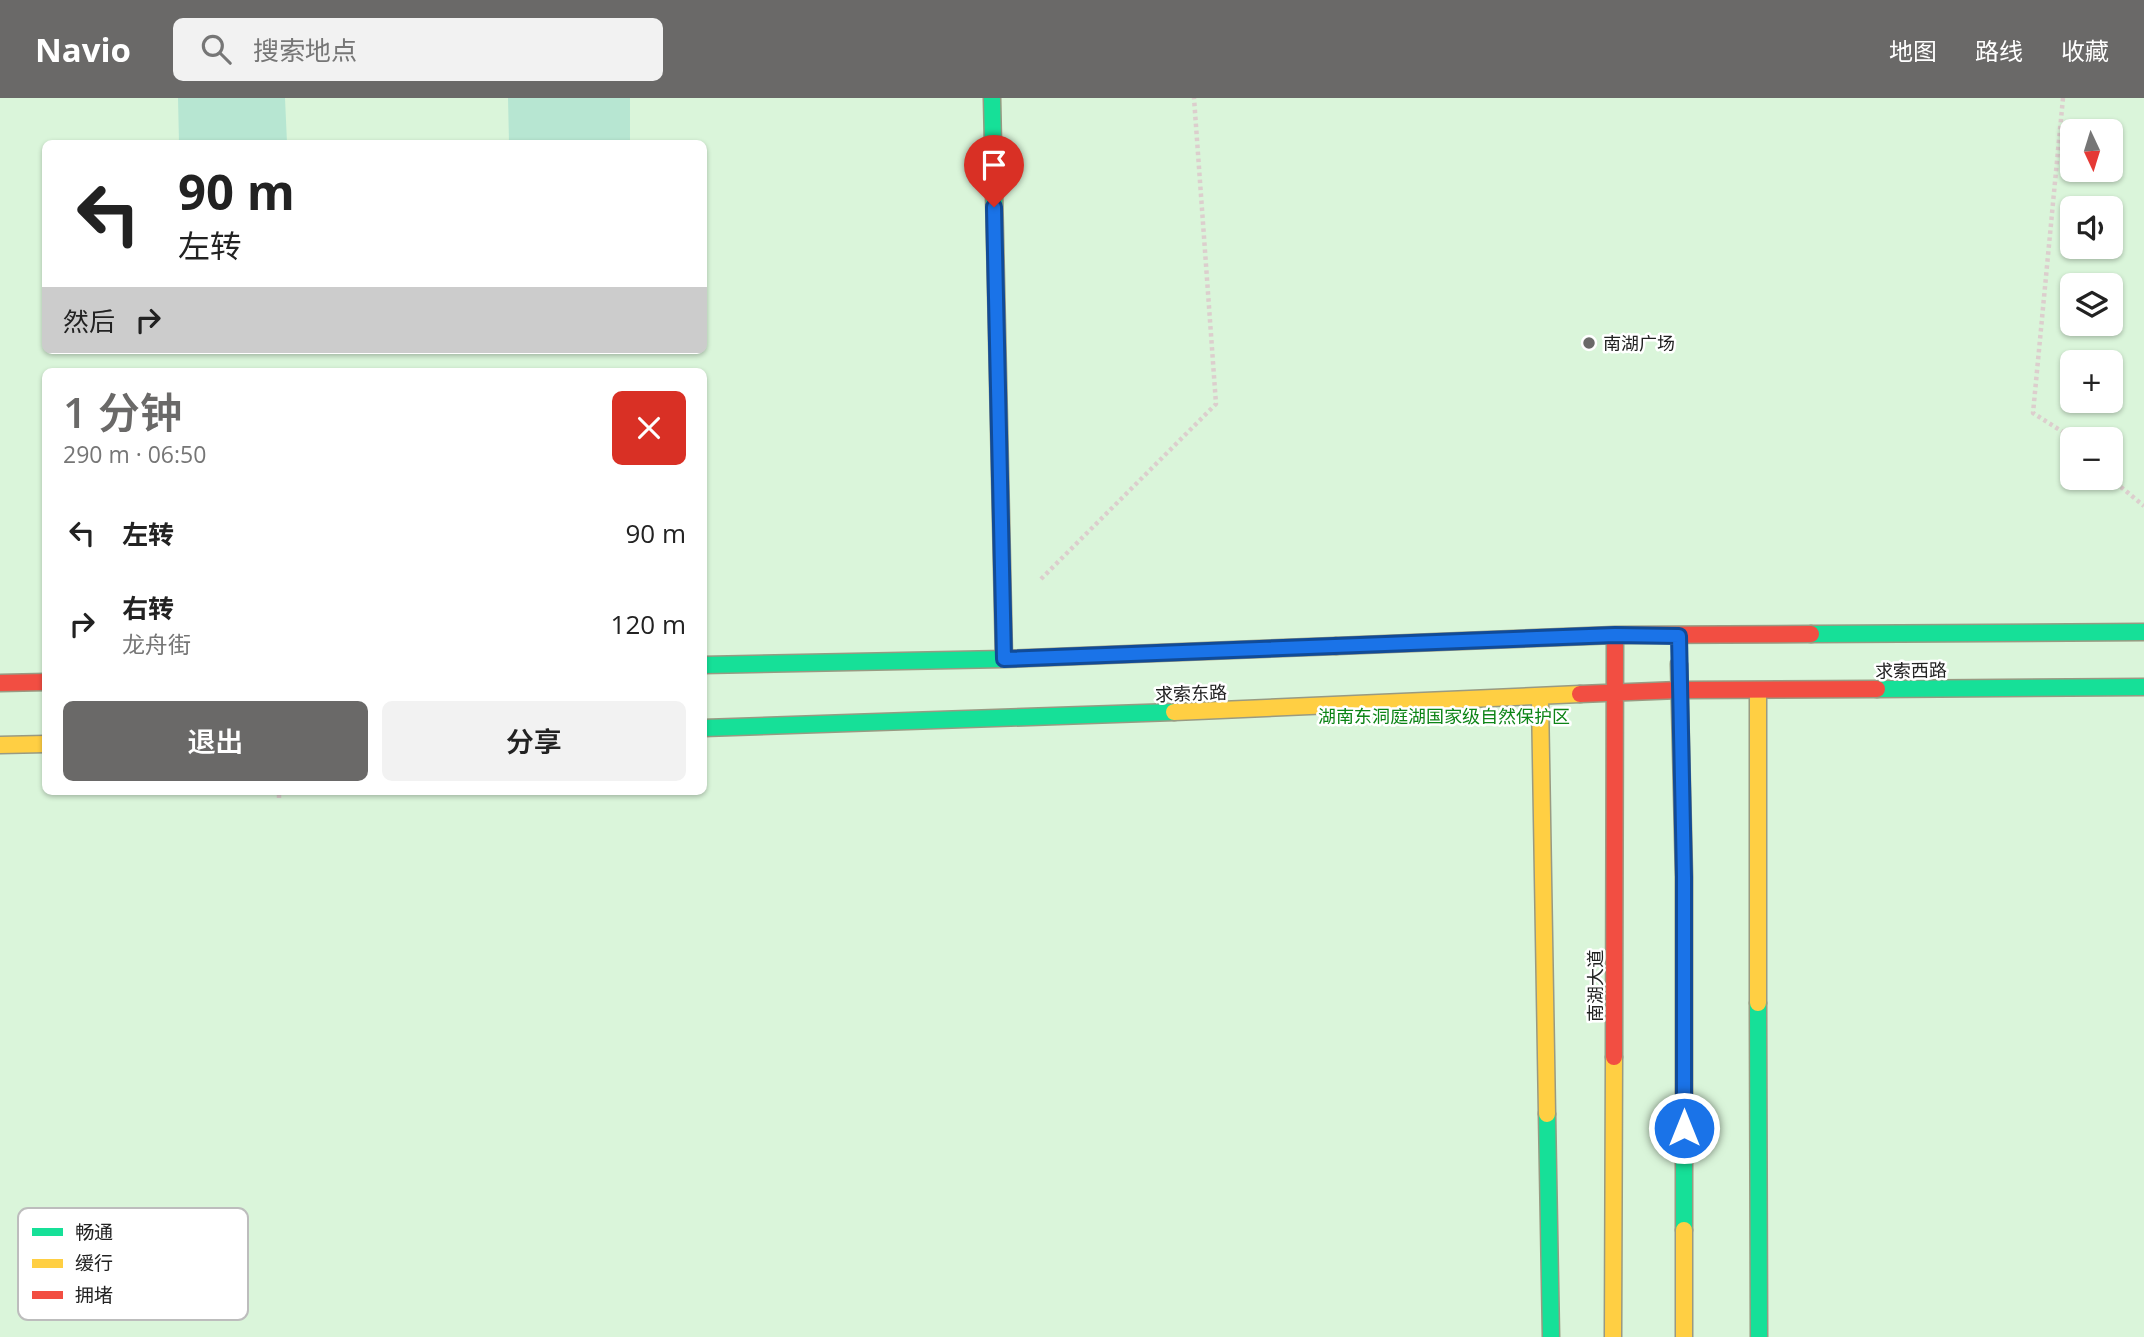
<!DOCTYPE html>
<html lang="zh">
<head>
<meta charset="utf-8">
<style>
	:root { --surface:#fff; --page:#f2f2f2; --text:#222; --muted:#767676; --accent:#6a6968 }
	body { margin:0; font-family:"Open Sans","Noto Sans SC",sans-serif; background:var(--page); color:var(--text); height:100vh; display:flex; flex-direction:column; font-size:26px; white-space:nowrap }
	* { box-sizing:border-box; margin:0 }
	p { font-size:23px; color:var(--muted) }
	.icon { flex:none; width:38px; height:38px; fill:none; stroke:currentColor; stroke-width:2; stroke-linecap:round; stroke-linejoin:round }
	.map { position:relative; flex:1; overflow:hidden }
	.panel { position:absolute; left:42px; top:270px; width:665px; height:427px; display:flex; flex-direction:column; background:var(--surface); border-radius:10px; box-shadow:0 2px 5px #0004 }
	.panel>* { flex:none }
	.banner { position:absolute; left:42px; top:42px; width:665px; height:214px; border-radius:10px; box-shadow:0 2px 5px #0004; background:#fff; color:var(--text); overflow:hidden }
	.needle { width:46px; rotate:176deg }
	.tools { position:absolute; left:2060px; top:21px; display:grid; gap:14px }
	.tools a { display:grid; place-items:center; width:63px; height:63px; border-radius:10px; background:var(--surface); box-shadow:0 2px 5px #0004; font-size:35px }
	.pin { position:absolute; display:grid; place-items:center; width:60px; height:60px; color:#fff; margin:-72px -30px; border-radius:50% 50% 50% 0; rotate:-45deg; box-shadow:0 0 7px #0007 }
	.pin .icon { rotate:45deg }
	.me { position:absolute; width:77px; margin:-38px; rotate:0deg; stroke-linejoin:round; filter:drop-shadow(0 0 5px #0008) }
	.turn { display:flex; align-items:center; gap:24px; height:147px; padding:0 21px; font-size:32px }
	.turn .icon { width:91px; height:91px; stroke-width:2.5 }
	.turn b { display:block; font-size:49px; line-height:60px }
	.then { display:flex; align-items:center; height:66px; padding:0 21px; background:#0003; gap:14px; font-size:26px }
	.round { display:grid; place-items:center; flex:none; width:74px; height:74px; border-radius:10px; background:var(--page) }
	.head { display:flex; align-items:center; justify-content:space-between; height:119px; padding:0 21px }
	h1 { font-size:42px; font-weight:600; line-height:52px; color:var(--accent) }
	.primary-button { display:flex; gap:14px; margin-top:auto; padding:14px 21px }
	.primary-button a { flex:1; height:80px; border-radius:10px; background:var(--accent); color:#fff; font-size:28px; font-weight:600; line-height:80px; text-align:center }
	.primary-button a+a { background:var(--page); color:var(--text) }
	ul { padding:0; list-style:none }
	li { display:flex; align-items:center; gap:21px; height:91px; padding:0 21px }
	li div { flex:1 }
	li b { display:block; font-size:26px }
	li em { font-style:normal }
	header { display:flex; align-items:center; gap:42px; box-sizing:border-box; height:98px; padding:0 35px; background:var(--accent); color:#fff }
	header strong { font-size:33px }
	nav { display:flex; gap:38px; margin-inline-start:auto; font-size:24px }
	.search { width:490px; height:63px; background:var(--page); display:flex; align-items:center; gap:18px; box-sizing:border-box; padding:0 24px; border-radius:10px; color:var(--muted); font-size:26px }
	.map>svg:first-child { display:block }
	.park { fill:#daf5da; fill-rule:evenodd }
	.pitch { fill:#b7e6d2 }
	.lines { fill:none; stroke-linecap:round; stroke-linejoin:round }
	.fast-casing { stroke:#999a82; stroke-width:19 }
	.slow-casing { stroke:#999a82; stroke-width:19 }
	.jam-casing { stroke:#999a82; stroke-width:19 }
	.path { stroke:#dccecd; stroke-width:4.5; stroke-dasharray:3.5 3.5; stroke-linecap:butt }
	.fast { stroke:#16e098; stroke-width:16 }
	.slow { stroke:#ffcf43; stroke-width:16 }
	.jam { stroke:#f24e42; stroke-width:16 }
	.route-casing { stroke:#114b97; stroke-width:18 }
	.route { stroke:#1a73e8; stroke-width:12 }
	.poi-dot { fill:#6a6968; stroke:#fff; stroke-width:2.5 }
	.labels { text-anchor:middle; dominant-baseline:central; stroke-width:5; stroke-linejoin:round; paint-order:stroke }
	.poi-label { font-size:18px; fill:#222; stroke:#fff; text-anchor:start }
	.street-label { font-size:18px; fill:#222; stroke:#fff }
	.park-label { font-size:18px; fill:#0c8416; stroke:#fff }
	.key { fill:#fff; stroke:#bdbdbd; stroke-width:2 }
	.key-label { font-size:19px; fill:#222 }
</style>
</head>
<body>
<header>
<strong>Navio</strong>
<div class="search"><svg class="icon" aria-label="search" viewBox="0 0 24 24"><circle cx="10" cy="10" r="6"/><path d="M15 15l6 6"/></svg>搜索地点</div>
<nav><a>地图</a><a>路线</a><a>收藏</a></nav>
</header>
<div class="map">
<svg width="2144" height="1239" viewBox="0 0 2144 1239">
	<rect width="100%" height="100%" fill="#f0eeeb"/>
	<!-- park -->
	<path class="park" d="M0 0H2144V1239H0ZM2072 33H2110V72H2072ZM46 46H704V252H46ZM2072 110H2110V149H2072ZM2072 187H2110V226H2072ZM2072 264H2110V303H2072ZM46 273H704V693H46ZM2072 341H2110V380H2072Z"/>
	<!-- pitch -->
	<path class="pitch" d="M178 0H285L287 45H179Z
		M508 0H630V45H509Z"/>
	<g class="lines">
		<!-- fast casing -->
		<g class="fast-casing">
			<path id="fast" d="M992 0 1004 561
				M1811 536 2144 534
				M1679 566 1684 779V1132
				M704 567 1004 561 1336 548
				M1877 591 2144 589
				M704 630 1174 614
				M1758 905 1759 1239
				M1547 1016 1551 1239"/>
		</g>
		<!-- slow casing -->
		<g class="slow-casing">
			<path id="slow" d="M1758 593V905
				M1540 601 1547 1016
				M1174 614 1580 596
				M0 647 46 646
				M1684 1132V1239
				M1613 1239 1614 959"/>
		</g>
		<!-- jam casing -->
		<g class="jam-casing">
			<path id="jam" d="M1336 548 1615 537 1811 536
				M0 585 46 584
				M1580 596 1679 592 1877 591
				M1614 959 1615 537"/>
		</g>
		<!-- path -->
		<path class="path" d="M2063 0 2033 315 2074 341
			M2110 380 2144 408
			M1041 481 1216 306 1194 0
			M279 700V693"/>
		<!-- fast -->
		<use href="#fast" class="fast"/>
		<!-- slow -->
		<use href="#slow" class="slow"/>
		<!-- jam -->
		<use href="#jam" class="jam"/>
	</g>
	<g class="lines">
		<!-- route casing -->
		<g class="route-casing">
			<path id="route" d="M994 109 1004 561 1615 537 1679 538 1684 779V1030"/>
		</g>
		<!-- route -->
		<use href="#route" class="route"/>
	</g>
	<!-- markers -->
	<circle class="poi-dot" cx="1589" cy="245" r="7"/>
	<g class="labels">
		<!-- poi labels -->
		<g class="poi-label">
			<text x="1603" y="245">南湖广场</text>
		</g>
		<!-- street labels -->
		<g class="street-label">
			<text transform="translate(1911 572) rotate(-1)">求索西路</text>
			<text transform="translate(1191 595) rotate(-2)">求索东路</text>
			<text transform="translate(1595 888) rotate(-90)">南湖大道</text>
		</g>
		<!-- park labels -->
		<g class="park-label">
			<text x="1444" y="618">湖南东洞庭湖国家级自然保护区</text>
		</g>
	</g>
	<!-- legend -->
	<rect x="18" y="1110" width="230" height="112" rx="10" class="key"/>
	<rect x="32" y="1130" width="31" height="8" fill="#16e098"/>
	<rect x="32" y="1161" width="31" height="9" fill="#ffcf43"/>
	<rect x="32" y="1193" width="31" height="8" fill="#f24e42"/>
	<g class="key-label">
		<text x="75" y="1141">畅通</text>
		<text x="75" y="1172">缓行</text>
		<text x="75" y="1204">拥堵</text>
	</g>
</svg>
<div class="tools">
<a><svg class="needle" viewBox="-14 -14 28 28"><path d="M0-13l5 13h-10z" fill="#e53935"/><path d="M0 13l5-13h-10z" fill="#767676"/></svg></a>
<a><svg class="icon" aria-label="sound" viewBox="0 0 24 24"><path d="M4 9h4l5-4v14l-5-4H4zM17 9q2 3 0 6"/></svg></a>
<a><svg class="icon" aria-label="layers" viewBox="0 0 24 24"><path d="M12 4l9 5-9 5-9-5zM3 14l9 5 9-5"/></svg></a>
<a>+</a>
<a>−</a>
</div>
<div class="pin" style="left:994px;top:109px;background:#d93025"><svg class="icon" aria-label="arrive" viewBox="0 0 24 24"><path d="M6 21V4h12l-3 4 3 4H6"/></svg></div>
<svg class="me" style="left:1684px;top:1030px" viewBox="-20 -20 40 40"><circle r="17" fill="#1a73e8" stroke="#fff" stroke-width="3"/><path d="M0-11L8 9 0 5-8 9z" fill="#fff"/></svg>
<div class="banner">
<div class="turn"><svg class="icon" aria-label="left" viewBox="0 0 24 24"><path d="M17 20v-9H6M10 6l-5 5 5 5"/></svg><div><b>90 m</b>左转</div></div>
<div class="then">然后<svg class="icon" aria-label="right" viewBox="0 0 24 24"><path d="M7 20v-9h11M14 6l5 5-5 5"/></svg></div>
</div>
<section class="panel">
<div class="head"><div><h1>1 分钟</h1><p>290 m · 06:50</p></div><a class="round" style="background:#d93025;color:#fff"><svg class="icon" aria-label="close" viewBox="0 0 24 24"><path d="M6 6l12 12M18 6L6 18"/></svg></a></div>
<ul>
<li><svg class="icon" aria-label="left" viewBox="0 0 24 24"><path d="M17 20v-9H6M10 6l-5 5 5 5"/></svg><div><b>左转</b></div><em>90 m</em></li>
<li><svg class="icon" aria-label="right" viewBox="0 0 24 24"><path d="M7 20v-9h11M14 6l5 5-5 5"/></svg><div><b>右转</b><p>龙舟街</p></div><em>120 m</em></li>
</ul>
<div class="primary-button"><a>退出</a><a>分享</a></div>
</section>
</div>
</body>
</html>
